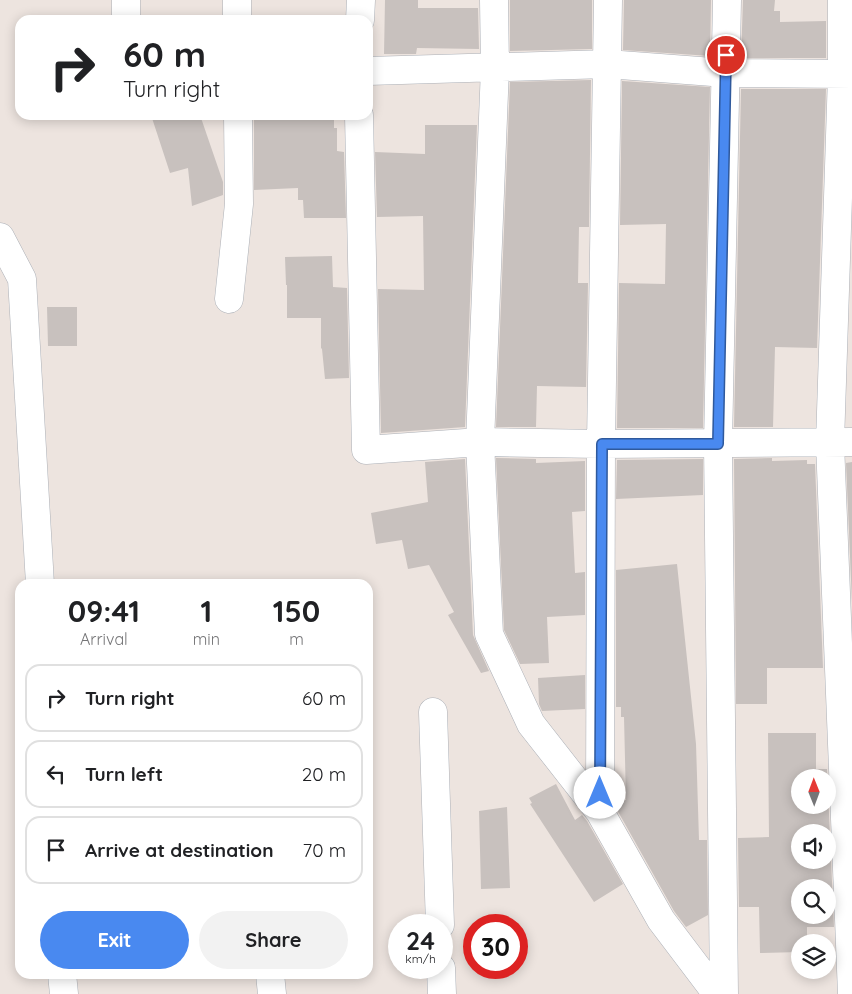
<!DOCTYPE html>
<html lang="en">
<head>
<meta charset="utf-8">
<style>
	:root { --surface:#fff; --page:#f2f2f2; --text:#202124; --muted:#757577; --line:#e0e0e0; --accent:#4989f0 }
	body { margin:0; font-family:Quicksand,sans-serif; background:var(--page); color:var(--text); height:100vh; display:flex; flex-direction:column; font-size:19px; white-space:nowrap }
	* { box-sizing:border-box; margin:0 }
	p { font-size:16px; color:var(--muted) }
	.icon { flex:none; width:28px; height:28px; fill:none; stroke:currentColor; stroke-width:2; stroke-linecap:round; stroke-linejoin:round }
	.map { position:relative; flex:1; overflow:hidden }
	.details { position:absolute; left:15px; top:579px; width:358px; height:400px; display:flex; flex-direction:column; background:var(--surface); border-radius:15px; box-shadow:0 2px 12px #0003 }
	.details>* { flex:none }
	.top-card { position:absolute; left:15px; top:15px; width:358px; height:105px; border-radius:15px; box-shadow:0 2px 12px #0003; background:#fff; color:var(--text); overflow:hidden }
	.needle { width:32px; rotate:359deg }
	.fabs { position:absolute; left:791px; top:769px; display:grid; gap:10px }
	.fabs a { display:grid; place-items:center; width:45px; height:45px; border-radius:50%; background:var(--surface); box-shadow:0 2px 12px #0003; font-size:25px }
	.speed { position:absolute; left:388px; top:914px; display:flex; gap:10px; font-size:25px; font-weight:700; text-align:center }
	.speed>* { display:grid; place-content:center; width:65px; height:65px; border-radius:50%; background:var(--surface); box-shadow:0 2px 12px #0003; line-height:1 }
	.speed small { font-size:12px; font-weight:400 }
	.speed .limit { border:8px solid #d22; background:#fff; color:#111 }
	.pin { position:absolute; display:grid; place-items:center; width:42px; height:42px; color:#fff; margin:-21px; border:2px solid #fff; border-radius:50%; box-shadow:0 1px 5px #0007 }
	.me { position:absolute; width:55px; margin:-28px; rotate:0deg; stroke-linejoin:round; filter:drop-shadow(0 0 4px #0008) }
	.turn { display:flex; align-items:center; gap:18px; height:105px; padding:0 25px; font-size:22px }
	.turn .icon { width:65px; height:65px; stroke-width:2.5 }
	.turn b { display:block; font-size:35px; line-height:42px }
	.eta { display:flex; justify-content:space-evenly; align-items:center; height:85px; text-align:center }
	.eta b { font-size:30px; font-weight:800; line-height:35px }
	.primary-button { display:flex; gap:10px; margin-top:auto; padding:10px 25px }
	.primary-button a { flex:1; height:58px; border-radius:30px; background:var(--accent); color:#fff; font-size:20px; font-weight:800; line-height:58px; text-align:center }
	.primary-button a+a { background:var(--page); color:var(--text) }
	ul { padding:0; list-style:none }
	li { display:flex; align-items:center; gap:15px; height:68px; margin:0 10px 8px; padding:0 15px; border:2px solid var(--line); border-radius:15px }
	li div { flex:1 }
	li b { display:block; font-size:19px }
	li em { font-style:normal }
	.map>svg:first-child { display:block }
	.building { fill:#c8c1be; fill-rule:evenodd }
	.lines { fill:none; stroke-linecap:round; stroke-linejoin:round }
	.minor-casing { stroke:#acb0b7; stroke-width:29 }
	.minor { stroke:#fff; stroke-width:28 }
	.route-casing { stroke:#2f599c; stroke-width:12 }
	.route { stroke:#4989f0; stroke-width:9 }
</style>
</head>
<body>
<div class="map">
<svg width="852" height="994" viewBox="0 0 852 994">
	<rect width="100%" height="100%" fill="#ede4df"/>
	<!-- building -->
	<path class="building" d="M385 0H418V8H478L479 49 417 48 416 54H384Z
		M510 0H592V49L510 51Z
		M624 0H711L710 56 623 50Z
		M743 0H775L774 11H780V22L826 21V58H741Z
		M591 80 589 227H579L578 283H588L586 387 537 386 536 427H496L510 82Z
		M622 81 710 87 703 428H617L619 283 665 284 666 224 620 225Z
		M741 89H826L817 348 775 347 773 427H734Z
		M151 115H200L223 182V195L192 206 188 168 170 173Z
		M254 115H334V128H337V151L344 152 346 218H304L303 200H298V188L254 190Z
		M425 125H477L465 427 381 433 378 289 424 290 423 216 377 217 375 152 425 154Z
		M332 256 333 287 347 288 349 378 325 379 322 349 321 348V318H287V285H286L285 257Z
		M47 307H77V346H48Z
		M496 458 536 459V463L585 461V511L572 512 575 573 585 572V615L547 617 549 663 520 664 504 630Z
		M772 458V461L807 460V464H815L823 668H767V704H736L734 459Z
		M465 459 473 635 489 671 481 673 448 615 454 612 429 565 408 569 402 540 376 544 371 513 428 502 425 462Z
		M703 459V495L616 499 617 460Z
		M852 462V602L846 463Z
		M677 564 696 744 699 840H707L708 915 686 927 674 911 616 808V801L626 800 624 717H621V707H616V570Z
		M585 675V709L542 711 539 704 538 678Z
		M768 733H816V769H827L834 927H807V942H800V952L760 953 759 907H739L738 838 769 837ZM800 778H828V805H800ZM800 832H828V860H800ZM800 888H828V915H800Z
		M556 784 575 820 582 815 587 821 623 884 594 902 530 804 532 803 529 798Z
		M507 807 510 888 481 889 479 811Z"/>
	<g class="lines">
		<!-- minor casing -->
		<g class="minor-casing">
			<path id="minor" d="M126 0V20
				M237 0V20
				M494 0 495 68 480 442 601 444 852 442
				M842 0V75L830 443 852 994
				M360 20 361 0
				M368 71 607 64 726 73 852 74
				M359 115 366 450 480 442 489 634 531 724 600 812 661 920 717 994
				M0 237 22 279 40 584
				M229 299 239 204 238 115
				M433 712 440 925
				M600 812 601 444 608 0
				M441 968 442 994
				M62 974 64 994
				M270 974 272 994
				M724 994 718 444 727 0"/>
		</g>
		<!-- minor -->
		<use href="#minor" class="minor"/>
	</g>
	<g class="lines">
		<!-- route casing -->
		<g class="route-casing">
			<path id="route" d="M600 793 602 444H718L726 55"/>
		</g>
		<!-- route -->
		<use href="#route" class="route"/>
	</g>
</svg>
<div class="fabs">
<a><svg class="needle" viewBox="-14 -14 28 28"><path d="M0-13l5 13h-10z" fill="#e53935"/><path d="M0 13l5-13h-10z" fill="#757577"/></svg></a>
<a><svg class="icon" aria-label="sound" viewBox="0 0 24 24"><path d="M4 9h4l5-4v14l-5-4H4zM17 9q2 3 0 6"/></svg></a>
<a><svg class="icon" aria-label="search" viewBox="0 0 24 24"><circle cx="10" cy="10" r="6"/><path d="M15 15l6 6"/></svg></a>
<a><svg class="icon" aria-label="layers" viewBox="0 0 24 24"><path d="M12 4l9 5-9 5-9-5zM3 14l9 5 9-5"/></svg></a>
</div>
<div class="speed"><div>24<small>km/h</small></div><div class="limit">30</div></div>
<div class="pin" style="left:726px;top:55px;background:#d93025"><svg class="icon" aria-label="arrive" viewBox="0 0 24 24"><path d="M6 21V4h12l-3 4 3 4H6"/></svg></div>
<svg class="me" style="left:600px;top:793px" viewBox="-20 -20 40 40"><circle r="19" fill="#fff"/><path d="M0-13L10 11 0 6-10 11z" fill="#4989f0"/></svg>
<div class="top-card">
<div class="turn"><svg class="icon" aria-label="right" viewBox="0 0 24 24"><path d="M7 20v-9h11M14 6l5 5-5 5"/></svg><div><b>60 m</b>Turn right</div></div>
</div>
<section class="details">
<div class="eta">
<div><b>09:41</b><p>Arrival</p></div>
<div><b>1</b><p>min</p></div>
<div><b>150</b><p>m</p></div>
</div>
<ul>
<li><svg class="icon" aria-label="right" viewBox="0 0 24 24"><path d="M7 20v-9h11M14 6l5 5-5 5"/></svg><div><b>Turn right</b></div><em>60 m</em></li>
<li><svg class="icon" aria-label="left" viewBox="0 0 24 24"><path d="M17 20v-9H6M10 6l-5 5 5 5"/></svg><div><b>Turn left</b></div><em>20 m</em></li>
<li><svg class="icon" aria-label="arrive" viewBox="0 0 24 24"><path d="M6 21V4h12l-3 4 3 4H6"/></svg><div><b>Arrive at destination</b></div><em>70 m</em></li>
</ul>
<div class="primary-button"><a>Exit</a><a>Share</a></div>
</section>
</div>
</body>
</html>
